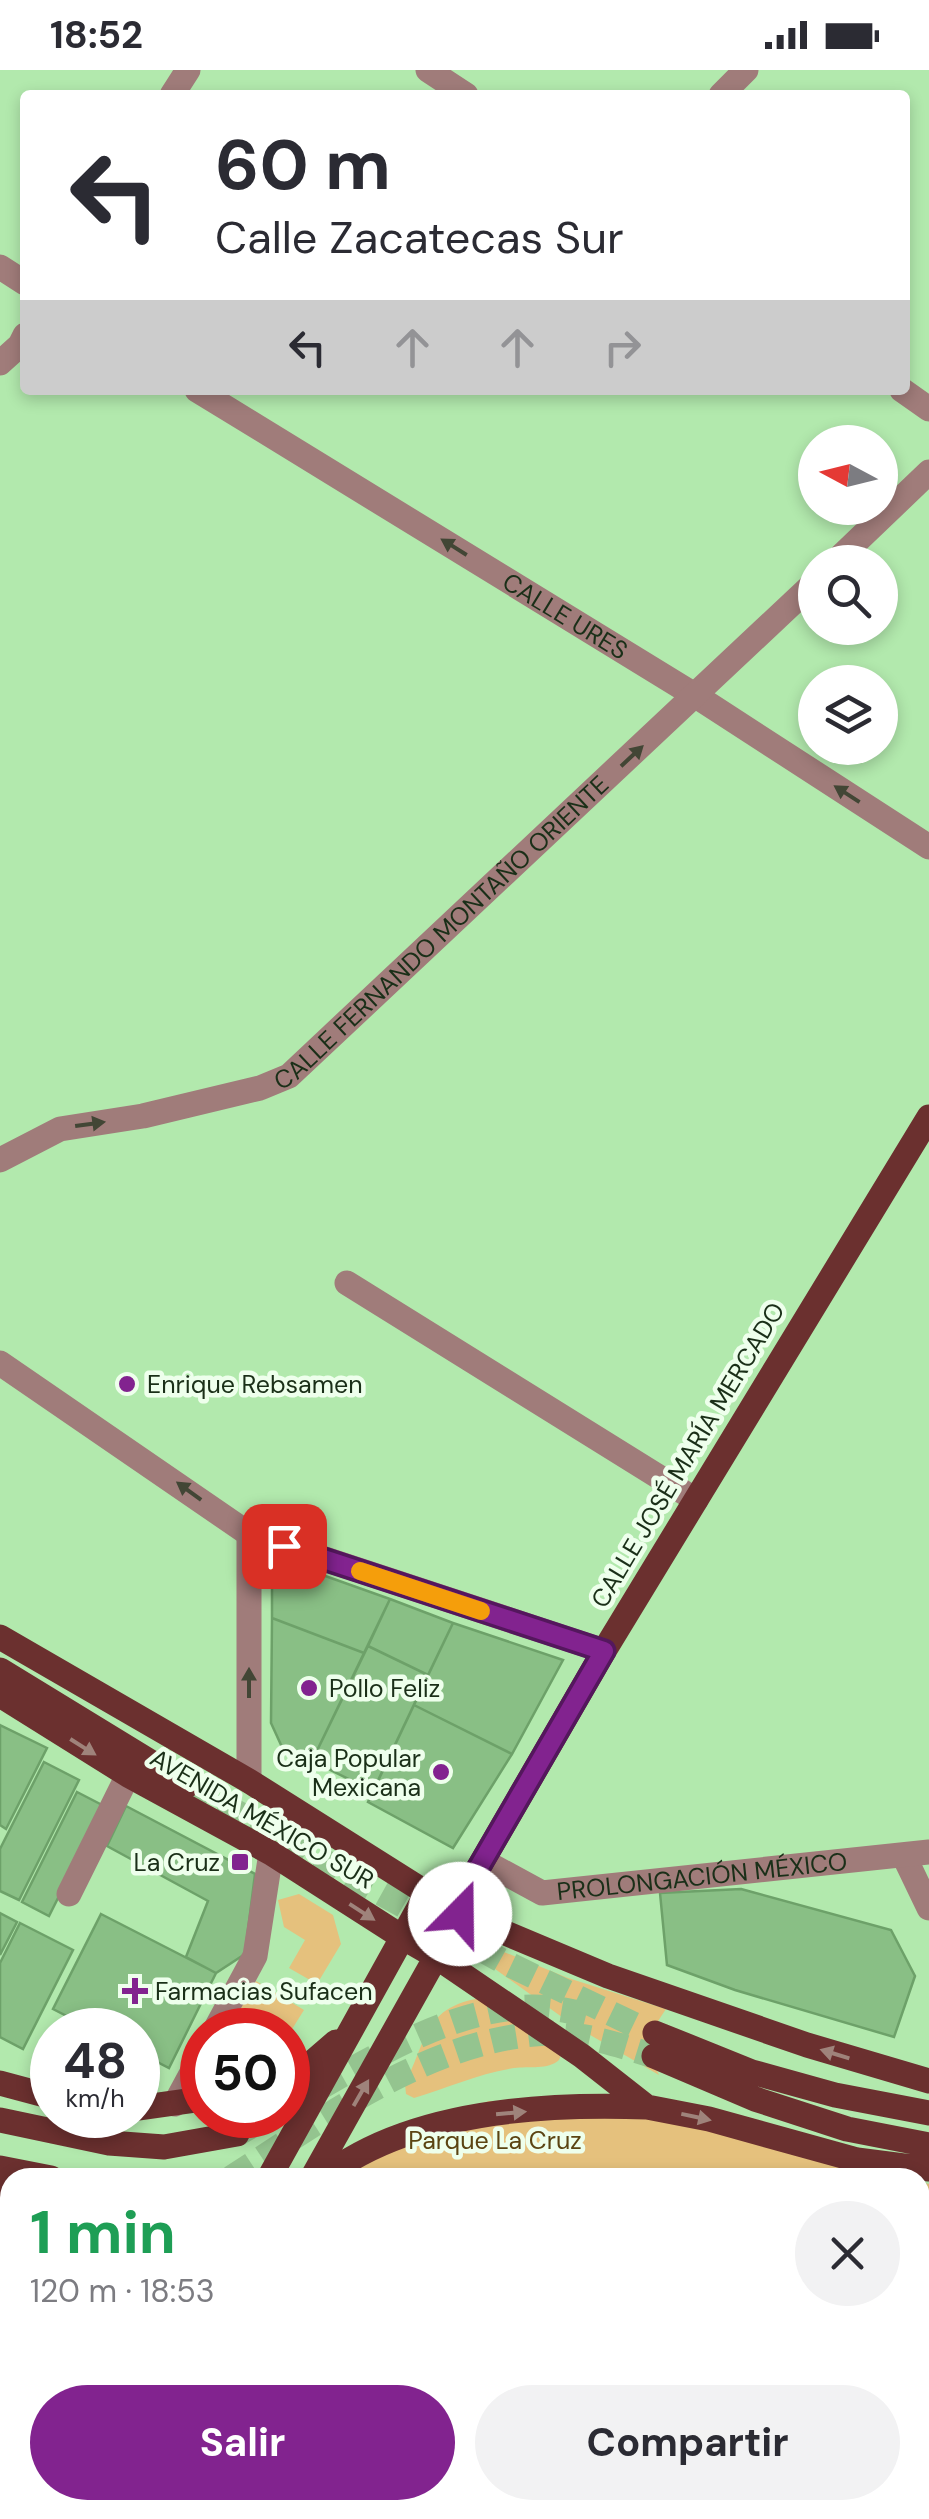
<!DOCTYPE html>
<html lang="es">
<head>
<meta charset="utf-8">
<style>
	:root { --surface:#fff; --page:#f2f2f3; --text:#2b2b33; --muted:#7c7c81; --accent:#82238f }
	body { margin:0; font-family:"DM Sans",sans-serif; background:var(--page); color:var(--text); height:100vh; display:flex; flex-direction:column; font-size:38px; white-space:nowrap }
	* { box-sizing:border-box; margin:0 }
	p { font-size:32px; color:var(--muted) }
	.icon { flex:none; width:55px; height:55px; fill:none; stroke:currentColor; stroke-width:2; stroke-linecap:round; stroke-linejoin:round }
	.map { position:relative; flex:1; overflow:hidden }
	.drawer { position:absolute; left:0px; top:2098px; width:930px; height:352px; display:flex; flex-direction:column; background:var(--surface); border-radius:30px 30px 0 0; box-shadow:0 5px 15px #0003 }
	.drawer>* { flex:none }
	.top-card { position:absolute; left:20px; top:20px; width:890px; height:305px; border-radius:10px; box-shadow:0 5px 15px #0003; background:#fff; color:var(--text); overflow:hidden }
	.needle { width:65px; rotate:277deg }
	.tools { position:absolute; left:798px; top:355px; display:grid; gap:20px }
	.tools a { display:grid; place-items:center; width:100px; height:100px; border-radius:50%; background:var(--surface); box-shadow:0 5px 15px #0003; font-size:50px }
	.speed { position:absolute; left:30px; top:1938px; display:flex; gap:20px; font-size:50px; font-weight:700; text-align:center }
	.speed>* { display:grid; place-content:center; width:130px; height:130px; border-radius:50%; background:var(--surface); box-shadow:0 5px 15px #0003; line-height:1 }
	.speed small { font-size:25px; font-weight:400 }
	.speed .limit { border:15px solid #d22; background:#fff; color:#111 }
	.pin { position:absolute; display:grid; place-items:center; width:85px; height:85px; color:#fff; margin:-42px; border-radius:20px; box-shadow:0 5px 15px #0006 }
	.me { position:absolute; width:110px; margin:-55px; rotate:22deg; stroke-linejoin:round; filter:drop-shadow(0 0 8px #0008) }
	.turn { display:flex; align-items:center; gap:35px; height:210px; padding:0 30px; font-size:45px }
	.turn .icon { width:130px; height:130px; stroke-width:2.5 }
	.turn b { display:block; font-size:70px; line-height:85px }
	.lanes { display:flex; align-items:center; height:95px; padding:0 30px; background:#0003; justify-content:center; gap:50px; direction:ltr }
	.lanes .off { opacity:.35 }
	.round { display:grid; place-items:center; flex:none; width:105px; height:105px; border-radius:52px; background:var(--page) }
	.summary { display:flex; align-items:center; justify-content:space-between; height:170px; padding:0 30px }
	h1 { font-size:60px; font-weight:700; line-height:75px; color:#1e9e55 }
	.button { display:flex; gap:20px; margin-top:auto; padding:20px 30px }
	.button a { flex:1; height:115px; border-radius:60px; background:var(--accent); color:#fff; font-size:40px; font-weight:700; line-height:115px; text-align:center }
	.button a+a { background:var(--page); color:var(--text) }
	.status { display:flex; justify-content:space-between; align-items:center; height:70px; padding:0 50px; background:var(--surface); direction:ltr }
	.status svg { height:28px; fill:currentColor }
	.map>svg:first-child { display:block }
	.green { fill:#e5c17d }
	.building { fill:#89bf85; stroke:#6da169; stroke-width:2.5 }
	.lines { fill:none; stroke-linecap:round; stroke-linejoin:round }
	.major-tunnel { stroke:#94c48f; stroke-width:25; stroke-dasharray:25 12; stroke-linecap:butt }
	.minor { stroke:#a07c7a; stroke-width:25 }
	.major { stroke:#6b302f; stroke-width:25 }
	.oneway { fill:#424635 }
	.oneway2 { fill:#9f837b }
	.route-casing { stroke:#54175d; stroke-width:25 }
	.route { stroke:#82238f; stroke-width:18 }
	.slow { stroke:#f59e0b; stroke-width:18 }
	.poi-dot { fill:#82238f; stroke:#eeffec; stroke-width:4 }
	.labels { text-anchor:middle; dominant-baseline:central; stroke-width:9; stroke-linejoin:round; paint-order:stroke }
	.street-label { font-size:25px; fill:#1a2f18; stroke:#eeffec }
	.poi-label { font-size:25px; fill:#1a2f18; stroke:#eeffec; text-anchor:start }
	.park-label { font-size:25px; fill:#5b4412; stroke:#eeffec }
</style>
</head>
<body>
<div class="status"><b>18:52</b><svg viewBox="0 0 49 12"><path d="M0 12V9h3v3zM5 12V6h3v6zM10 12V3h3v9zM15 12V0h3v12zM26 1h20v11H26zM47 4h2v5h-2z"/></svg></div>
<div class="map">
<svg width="929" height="2449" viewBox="0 0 929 2449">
	<rect width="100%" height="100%" fill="#b2e9ad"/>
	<!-- green -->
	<path class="green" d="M299 1824 333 1845 341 1874 317 1914 289 1898 305 1870 284 1857 278 1830Z
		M482 1873 568 1908 666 1939C648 1966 643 1974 659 2005L573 1955 473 1883 475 1875Z
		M256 1911 304 1940 289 1964 288 1960H226Z
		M487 1927 561 1985 559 1990C548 2000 529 1996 514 1998 480 2003 447 2018 414 2028L406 2024 405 2014C428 1966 425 1935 487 1927Z
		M489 2031 709 2056 897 2107 485 2108 451 2098 446 2107 333 2108 349 2078Z
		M920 2112 929 2114V2245L920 2265Z"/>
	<!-- building -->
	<path class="building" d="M272 1487 390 1529 364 1583 272 1548Z
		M390 1529 453 1553 428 1605 368 1576Z
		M272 1548 364 1583 312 1691 282 1677 271 1653Z
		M453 1553 563 1590 512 1684 414 1635Z
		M368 1576 428 1605 373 1721 312 1691Z
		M414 1635 512 1684 453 1778 368 1732Z
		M0 1655 47 1678 6 1759 0 1755Z
		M44 1692 79 1710 19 1830 0 1821V1779Z
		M77 1722 104 1736 49 1846 22 1832Z
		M126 1736 255 1804 245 1884 216 1903 186 1887 208 1831 107 1776Z
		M741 1819 891 1860 915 1906 894 1967 735 1920 667 1895 660 1823Z
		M0 1843 17 1852 0 1885Z
		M101 1844 216 1903 169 1998 138 1982V1960H94L53 1939Z
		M20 1853 73 1880 23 1979 0 1967V1893Z
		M0 2144 10 2146V2238L0 2265Z"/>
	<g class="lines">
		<!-- major-tunnel -->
		<path class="major-tunnel" d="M188 1715 504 1892 639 1957
			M288 2036C358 1996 452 1936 534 1937 555 1937 575 1942 595 1947
			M237 2064 271 2045
			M231 2108C323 2049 423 1975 534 1964 576 1960 615 1974 654 1986"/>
		<!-- minor -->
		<g class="minor">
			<path d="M428 0 466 25"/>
			<path d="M172 25 188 0"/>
			<path d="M721 25 746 0"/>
			<path d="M0 197 25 213"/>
			<path d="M0 293 20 275 25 265"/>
			<path id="s1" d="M197 320 696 626 929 777"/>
			<path d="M902 320 929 339"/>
			<path d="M835 492 929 402"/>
			<path id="s2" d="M0 1090 60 1059 143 1046 260 1018 289 1006 815 512"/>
			<path d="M347 1213 696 1430"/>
			<path d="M0 1293 249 1464 604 1581"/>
			<path d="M249 1464V1711"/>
			<path d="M904 1786 929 1838"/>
			<path id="s3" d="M483 1791 542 1823 929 1782"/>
			<path d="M69 1824 128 1705"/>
			<path d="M215 1960 255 1886 271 1783"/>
			<path d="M175 2034 202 1984"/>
			<path d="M920 2324 929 2307"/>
			<path d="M324 2440 339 2449"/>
			<path d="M584 2440 604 2449"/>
			<path d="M853 2449 858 2440"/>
		</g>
		<!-- major -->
		<path class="major" d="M0 1567 249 1711 460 1844 608 1906 807 1975 929 2011
			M0 1600 188 1715
			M0 1625 128 1705 271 1783 402 1867 435 1886 582 1986 647 2037 709 2049 857 2090 929 2099
			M655 1963 752 2002 835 2025 929 2043
			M654 1986 755 2029 847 2059 929 2075
			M288 2006 307 1997 336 1972
			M0 2013 52 2027
			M138 2038 202 2029
			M0 2050 109 2073 164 2077 237 2064
			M0 2098 51 2108
			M269 2108 427 1823 472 1809
			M312 2108 460 1844 472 1809 604 1581 929 1047
			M323 2108C408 2041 542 2033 647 2037
			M0 2117 10 2120
			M80 2449 85 2440
			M121 2449 126 2440"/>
	</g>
	<!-- one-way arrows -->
	<defs><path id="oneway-solid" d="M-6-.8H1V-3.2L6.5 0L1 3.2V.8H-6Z" transform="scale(2.5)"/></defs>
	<g class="oneway">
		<use href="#oneway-solid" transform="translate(454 477) rotate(-148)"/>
		<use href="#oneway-solid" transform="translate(632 686) rotate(-43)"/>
		<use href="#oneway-solid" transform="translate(847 724) rotate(-147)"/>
		<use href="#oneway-solid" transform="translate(90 1054) rotate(-8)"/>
		<use href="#oneway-solid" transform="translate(189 1421) rotate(-144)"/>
		<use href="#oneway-solid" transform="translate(249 1613) rotate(-90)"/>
	</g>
	<g class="oneway2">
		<use href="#oneway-solid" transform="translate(83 1677) rotate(32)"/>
		<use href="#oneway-solid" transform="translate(362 1842) rotate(33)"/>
		<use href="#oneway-solid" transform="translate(835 1984) rotate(-163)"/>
		<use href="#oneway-solid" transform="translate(361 2023) rotate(-60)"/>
		<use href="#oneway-solid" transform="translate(511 2043) rotate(-5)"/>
		<use href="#oneway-solid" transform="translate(696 2047) rotate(12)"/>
	</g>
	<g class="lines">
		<!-- route casing -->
		<g class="route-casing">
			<path id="route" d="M284 1476 604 1581 472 1809 460 1844"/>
		</g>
		<!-- route -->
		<use href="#route" class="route"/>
		<!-- slow -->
		<path class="slow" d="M360 1501 481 1541"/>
	</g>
	<!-- markers -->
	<g class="poi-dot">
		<circle cx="127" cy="1314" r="10"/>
		<circle cx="309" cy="1618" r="10"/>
		<circle cx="441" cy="1702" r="10"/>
		<rect x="230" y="1782" width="20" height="20" rx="5"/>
		<path d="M130 1906h10v10h10v10h-10v10h-10v-10h-10v-10h10z"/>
	</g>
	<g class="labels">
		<!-- street labels -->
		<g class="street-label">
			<text stroke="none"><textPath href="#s1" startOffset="432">CALLE URES</textPath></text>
			<text stroke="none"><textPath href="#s2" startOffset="512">CALLE FERNANDO MONTAÑO ORIENTE</textPath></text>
			<text transform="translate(688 1385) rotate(-59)">CALLE JOSÉ MARÍA MERCADO</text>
			<text transform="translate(262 1749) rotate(30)">AVENIDA MÉXICO SUR</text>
			<text stroke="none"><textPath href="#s3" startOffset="228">PROLONGACIÓN MÉXICO</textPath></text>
		</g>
		<!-- poi labels -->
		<g class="poi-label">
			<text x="147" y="1314">Enrique Rebsamen</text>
			<text x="329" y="1618">Pollo Feliz</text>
			<text x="421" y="1688" text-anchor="end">Caja Popular<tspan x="421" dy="29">Mexicana</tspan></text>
			<text x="220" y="1792" text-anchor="end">La Cruz</text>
			<text x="155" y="1921">Farmacias Sufacen</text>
		</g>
		<!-- park labels -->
		<g class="park-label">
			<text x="495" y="2070">Parque La Cruz</text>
		</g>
	</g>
</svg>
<div class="tools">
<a><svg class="needle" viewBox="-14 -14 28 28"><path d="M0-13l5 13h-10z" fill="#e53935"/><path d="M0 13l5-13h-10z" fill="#7c7c81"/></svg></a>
<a><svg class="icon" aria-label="search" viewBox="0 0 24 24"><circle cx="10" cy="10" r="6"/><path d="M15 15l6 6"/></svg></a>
<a><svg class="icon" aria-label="layers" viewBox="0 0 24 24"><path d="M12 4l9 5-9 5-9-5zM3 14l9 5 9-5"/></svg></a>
</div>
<div class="speed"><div>48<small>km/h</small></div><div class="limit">50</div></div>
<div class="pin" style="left:284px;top:1476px;background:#d93025"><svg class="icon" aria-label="arrive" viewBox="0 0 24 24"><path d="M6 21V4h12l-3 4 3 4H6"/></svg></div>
<svg class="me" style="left:460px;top:1844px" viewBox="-20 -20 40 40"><circle r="19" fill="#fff"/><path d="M0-13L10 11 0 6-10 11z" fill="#82238f"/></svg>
<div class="top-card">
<div class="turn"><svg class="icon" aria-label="left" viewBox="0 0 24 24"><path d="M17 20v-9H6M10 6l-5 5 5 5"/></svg><div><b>60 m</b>Calle Zacatecas Sur</div></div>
<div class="lanes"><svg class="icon" aria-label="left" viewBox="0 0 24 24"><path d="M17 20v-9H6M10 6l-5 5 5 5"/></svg><svg class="icon off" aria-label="ahead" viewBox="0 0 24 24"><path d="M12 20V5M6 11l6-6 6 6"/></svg><svg class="icon off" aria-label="ahead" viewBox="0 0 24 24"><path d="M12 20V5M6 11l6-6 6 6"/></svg><svg class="icon off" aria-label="right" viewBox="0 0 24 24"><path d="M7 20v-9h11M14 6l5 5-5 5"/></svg></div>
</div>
<section class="drawer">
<div class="summary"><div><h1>1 min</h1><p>120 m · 18:53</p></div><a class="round"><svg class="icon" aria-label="close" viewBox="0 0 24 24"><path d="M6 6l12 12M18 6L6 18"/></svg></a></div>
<div class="button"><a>Salir</a><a>Compartir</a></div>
</section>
</div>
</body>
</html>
